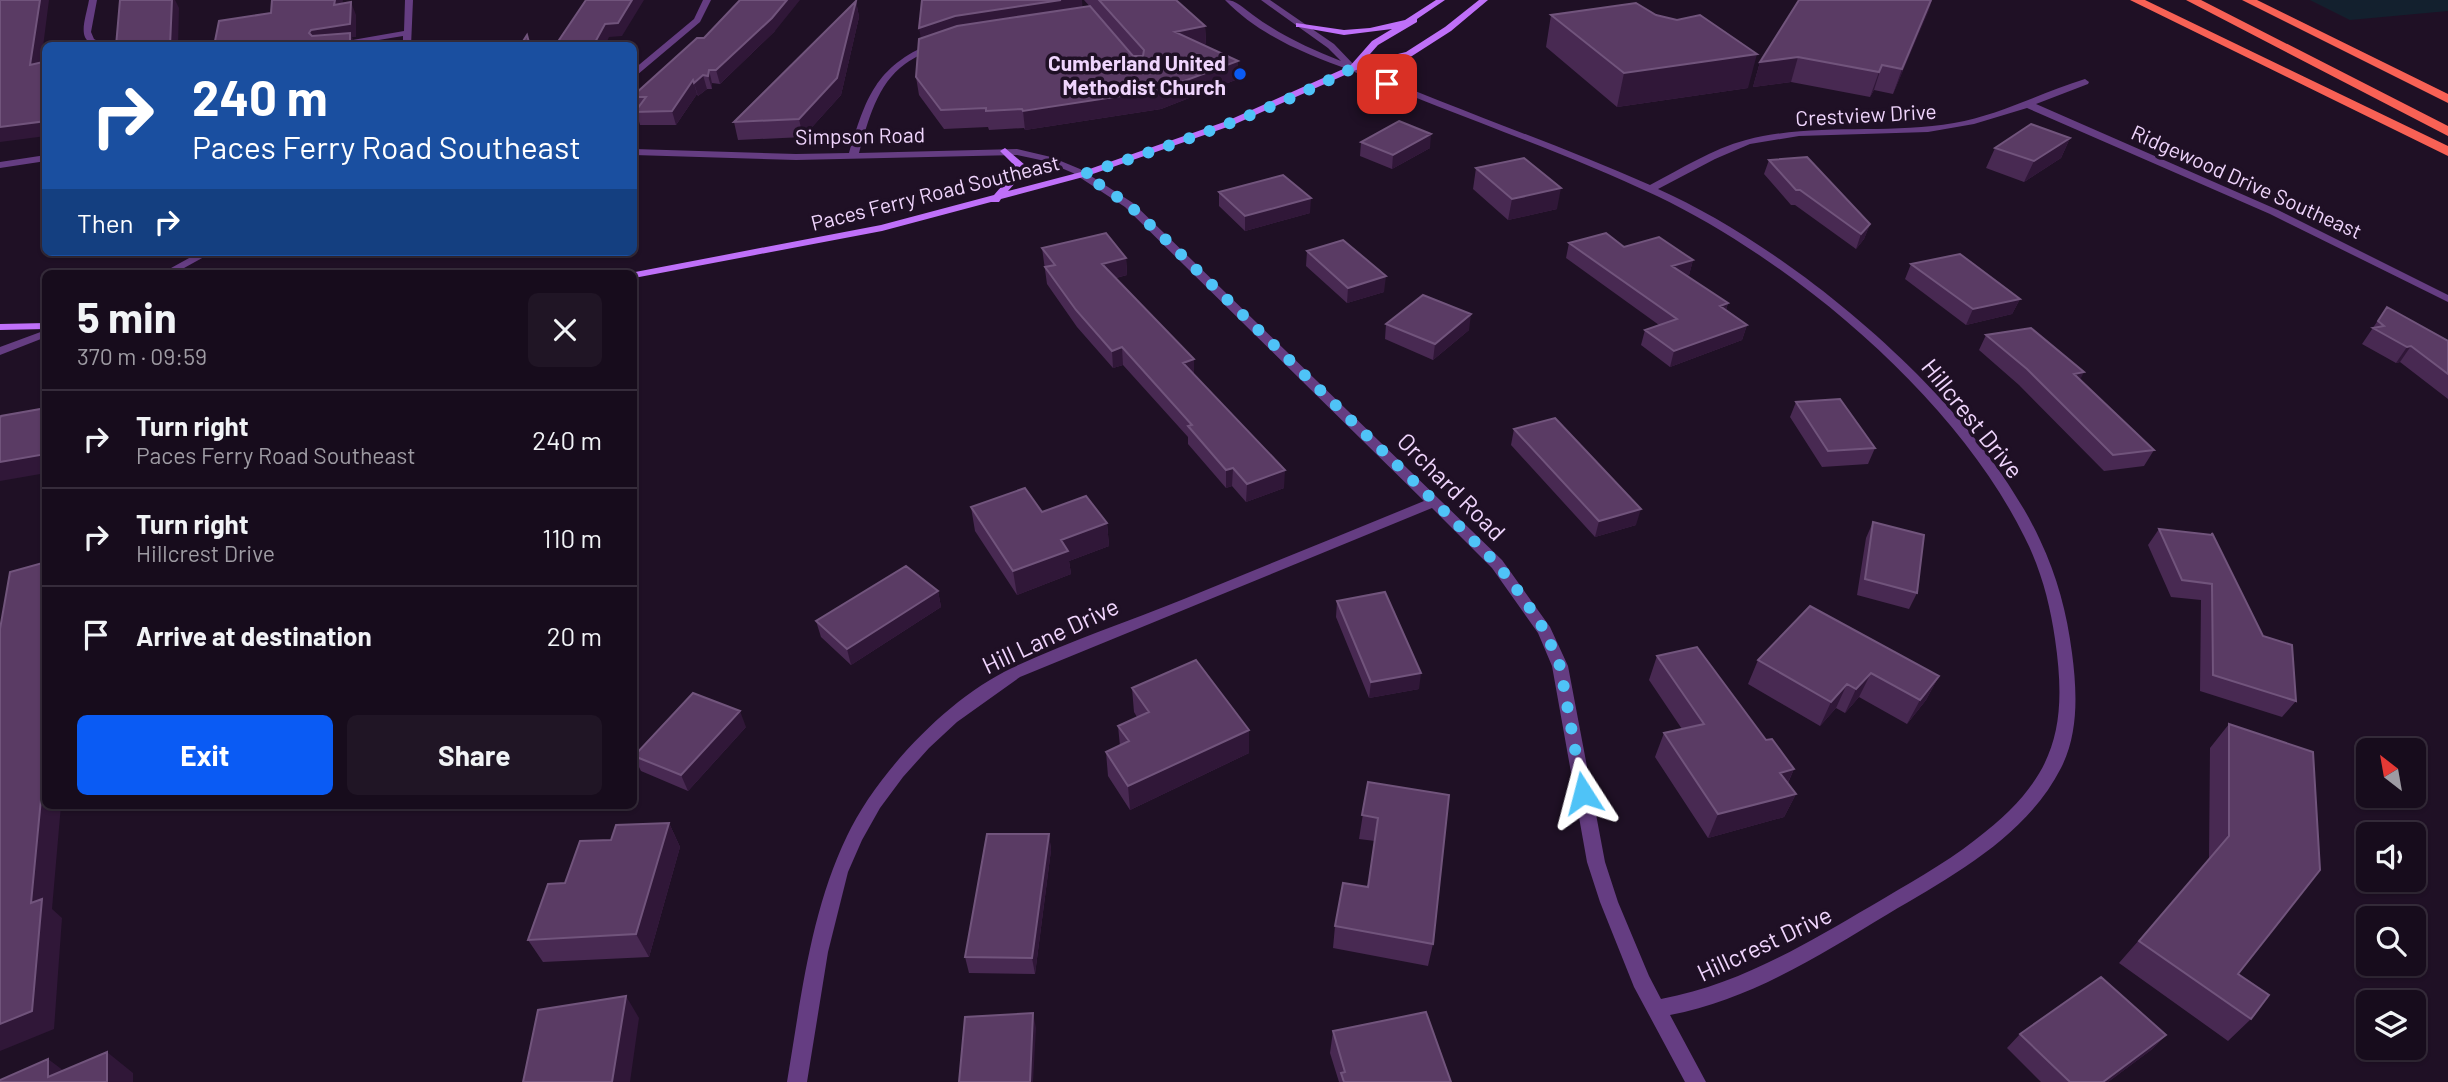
<!DOCTYPE html>
<html lang="en">
<head>
<meta charset="utf-8">
<style>
	:root { --surface:#170c1c; --page:#201525; --text:#f1f3f6; --muted:#9e9ba3; --line:#362c3b; --accent:#0a5bf4 }
	body { margin:0; font-family:Barlow,sans-serif; background:var(--page); color:var(--text); height:100vh; display:flex; flex-direction:column; font-size:26px; white-space:nowrap }
	* { box-sizing:border-box; margin:0 }
	p { font-size:23px; color:var(--muted) }
	.icon { flex:none; width:38px; height:38px; fill:none; stroke:currentColor; stroke-width:2; stroke-linecap:round; stroke-linejoin:round }
	.map { position:relative; flex:1; overflow:hidden }
	.side { position:absolute; left:42px; top:270px; width:595px; height:539px; display:flex; flex-direction:column; background:var(--surface); border-radius:10px; box-shadow:0 2px 5px #0004,0 0 0 2px var(--line) }
	.side>* { flex:none }
	.guide { position:absolute; left:42px; top:42px; width:595px; height:214px; border-radius:10px; box-shadow:0 2px 5px #0004,0 0 0 2px var(--line); background:#1a4fa0; color:#fff; overflow:hidden }
	.needle { width:46px; rotate:329deg }
	.fabs { position:absolute; left:2356px; top:738px; display:grid; gap:14px }
	.fabs a { display:grid; place-items:center; width:70px; height:70px; border-radius:10px; background:var(--surface); box-shadow:0 2px 5px #0004,0 0 0 2px var(--line); font-size:35px }
	.pin { position:absolute; display:grid; place-items:center; width:60px; height:60px; color:#fff; margin:-30px; border-radius:14px; box-shadow:0 4px 10px #0006 }
	.me { position:absolute; width:77px; margin:-38px; rotate:351deg; stroke-linejoin:round; filter:drop-shadow(0 0 5px #0008) }
	.turn { display:flex; align-items:center; gap:24px; height:147px; padding:0 35px; font-size:32px }
	.turn .icon { width:91px; height:91px; stroke-width:2.5 }
	.turn b { display:block; font-size:49px; line-height:60px }
	.then { display:flex; align-items:center; height:66px; padding:0 35px; background:#0003; gap:14px; font-size:26px }
	.round { display:grid; place-items:center; flex:none; width:74px; height:74px; border-radius:10px; background:var(--page) }
	.overview { display:flex; align-items:center; justify-content:space-between; height:119px; padding:0 35px }
	h1 { font-size:42px; font-weight:700; line-height:52px }
	.primary-button { display:flex; gap:14px; margin-top:auto; padding:14px 35px }
	.primary-button a { flex:1; height:80px; border-radius:10px; background:var(--accent); color:#fff; font-size:28px; font-weight:700; line-height:80px; text-align:center }
	.primary-button a+a { background:var(--page); color:var(--text) }
	ul { padding:0; list-style:none }
	li { display:flex; align-items:center; gap:21px; height:98px; padding:0 35px; border-top:2px solid var(--line) }
	li div { flex:1 }
	li b { display:block; font-size:26px }
	li em { font-style:normal }
	.map>svg:first-child { display:block }
	.green { fill:#13202e }
	.lines { fill:none; stroke-linecap:round; stroke-linejoin:round }
	.minor { fill:#653d82; fill-rule:evenodd }
	.tertiary { fill:#653d82; fill-rule:evenodd }
	.secondary { fill:#bf70f9; fill-rule:evenodd }
	.motorway { fill:#f86155; fill-rule:evenodd }
	.wall { fill:#482952 }
	.shaded-wall { fill:#301738 }
	.building { fill:#5a3b64; stroke:#71547c; stroke-width:2 }
	.route { stroke:#4fc3f7; stroke-width:12; stroke-dasharray:0 21.6 }
	.poi-dot { fill:#0a5bf4; stroke:#1f1025; stroke-width:2.5 }
	.labels { text-anchor:middle; dominant-baseline:central; stroke-width:7; stroke-linejoin:round; paint-order:stroke }
	.far-poi-label { font-size:21px; font-weight:bold; fill:#f0d5fd; stroke:#1f1025; text-anchor:end }
	.far-street-label { font-size:21px; fill:#f0d5fd; stroke:#1f1025 }
	.street-label { font-size:24px; fill:#f0d5fd; stroke:#1f1025 }
</style>
</head>
<body>
<div class="map">
<svg width="2448" height="1082" viewBox="0 0 2448 1082">
	<rect width="100%" height="100%" fill="#1f1025"/>
	<!-- green -->
	<path class="green" d="M2310 0H2448V11L2350 20Z"/>
	<g class="lines">
		<!-- minor -->
		<path class="minor" d="M89 0H97L91 32 94 39 107 46C73 46 85 23 89 0Z
			M405 0H413L411 46H403V36L342 46H318L404 31Z
			M703 0H711L700 22 637 75H634V69L694 19Z
			M932 43 939 45C929 52 915 56 905 64 877 84 868 121 859 153L1017 149 1051 157 1080 169 1133 203 1502 560 1550 627 1568 666 1605 862 1618 902 1649 976 1661 999C1740 984 1802 946 1871 906 1906 885 1943 865 1975 840 2052 781 2069 734 2055 639 2050 604 2041 569 2024 536 1955 397 1796 263 1657 196 1557 148 1451 115 1350 70V66H1356C1453 109 1553 142 1650 185 1681 169 1712 149 1746 140 1814 122 1885 135 1954 123 2000 115 2040 93 2085 79L2089 82 2088 84 2036 104 2278 210 2448 295V302L2270 214 2027 108 1974 124 1928 132 1799 136 1750 144 1715 159 1658 189C1795 250 1976 402 2040 540 2057 576 2067 613 2072 653 2077 691 2079 733 2061 768 2026 837 1952 876 1888 914 1820 955 1750 1000 1670 1015L1706 1082H1685L1634 987 1600 902 1587 862 1552 666 1538 633 1492 568 1432 508 1020 677 957 722 929 748 903 777 880 808 862 840 848 872 828 952 807 1082H787C801 999 810 913 847 836 877 773 948 698 1012 668 1067 642 1127 622 1184 599 1264 566 1344 534 1424 501L1125 207 1073 173 1045 161 1017 155 796 160 634 155V149L796 154 849 153C866 98 875 67 932 43Z
			M46 155V161L0 168V162Z
			M200 252H213L175 273H162Z
			M46 330V337L0 355V347Z"/>
		<!-- tertiary -->
		<path class="tertiary" d="M1225 0C1237 0 1243 8 1253 15 1280 35 1310 49 1341 61L1328 48 1261 0H1270L1334 44 1357 68 1350 70C1305 54 1259 35 1225 0Z"/>
		<!-- secondary -->
		<path class="secondary" d="M1436 0H1445L1417 19V22L1378 45 1362 63 1406 52 1445 27 1479 0H1488L1451 31 1412 56 1356 70 1233 125 1087 176 1001 199 999 202H991L882 231 634 278V273H630L881 225 994 195 1013 173 1015 166 1000 151 1005 148 1025 165 1023 174 1008 191 1081 172 1227 121 1350 66 1372 41 1392 29 1344 35 1299 27H1296V23L1344 30 1370 28 1405 20Z
			M46 323V329L0 330V324Z"/>
		<!-- motorway -->
		<path class="motorway" d="M2130 0H2145L2448 146V156Z
			M2186 0H2201L2448 126V136Z
			M2242 0H2257L2448 94V103Z"/>
	</g>
	<!-- wall -->
	<path class="wall" d="M1084 0H1176L1205 26 1206 44 1203 45 1238 61V79L1161 109 1025 130 1024 128 989 130 988 127 944 129 919 95 916 77 1082 7 1134 56Z
		M1799 0H1932L1893 94 1874 90 1870 97 1791 82 1753 87 1760 62Z
		M856 1 859 17 841 95 803 137 738 140 734 122Z
		M1551 15 1748 88 1617 107 1546 47Z
		M775 31 720 84 712 83V89H707L698 96 697 94 676 125H640L636 111H635L634 107V95L704 38Z
		M2070 138 2061 158 2024 182 1986 168 1995 148Z
		M1361 142 1430 148 1392 169 1360 156Z
		M1769 160 1870 224 1864 239 1856 249 1795 205H1791L1764 174Z
		M1476 168 1557 209 1508 220 1473 189Z
		M1219 192 1310 213 1245 231 1219 206Z
		M1569 243 1624 247 1693 260 1689 275 1686 276 1728 303 1726 310 1747 325 1742 340 1670 367 1641 345 1645 330 1659 325 1566 258Z
		M1042 248 1126 258 1127 275 1116 278 1194 359V374L1284 488 1246 502 1232 486 1226 488 1188 444V437L1123 365 1113 368 1077 327 1047 284Z
		M1307 251 1384 292 1347 303 1306 266Z
		M1911 264 2020 299 2012 314 1966 325 1905 279Z
		M2387 307 2448 341V399L2400 362 2396 363 2362 344Z
		M1386 324 1469 330 1433 360 1385 339Z
		M1986 335 2080 380 2154 450 2144 466 2104 471 2019 385 1979 350Z
		M1796 402 1875 448 1868 464 1822 467 1790 417Z
		M1514 429 1636 525 1595 537 1511 445Z
		M971 507 1042 512 1107 523 1109 546 1069 561 1071 574 1017 595 975 531Z
		M1873 522 1917 593 1909 609 1857 595 1866 538Z
		M2159 529 2210 535 2212 533 2296 701 2282 717 2200 691 2201 600 2171 597 2148 545Z
		M938 591 941 607 851 665 821 637 816 621Z
		M1337 601 1419 689 1369 698 1336 617Z
		M1657 656 1766 740 1794 769 1788 783 1796 794 1784 817 1708 838 1655 757 1664 733 1682 729 1649 680Z
		M1758 660 1939 676 1926 700 1907 724 1859 697 1845 713 1836 708 1820 726 1748 684Z
		M1132 688 1249 753 1130 810 1108 776 1106 752 1120 746 1118 726 1137 717 1134 712Z
		M2229 724 2238 974 2251 1019 2228 1041 2119 963 2209 860 2210 748Z
		M746 727 688 791 641 771 634 757V755Z
		M1368 782 1433 944 1428 966 1333 948 1335 926 1368 887 1375 841 1359 839Z
		M669 823 680 847 649 957 543 962 528 940 565 883 611 840Z
		M1049 834 1051 850 1035 974 969 973 965 957Z
		M1333 1031 1451 1082H1339L1330 1053Z
		M2020 1034 2166 1035 2151 1050 2108 1082H2041L2007 1048Z"/>
	<!-- shaded-wall -->
	<path class="shaded-wall" d="M40 0H49L39 78 30 65Z
		M172 0H175L179 8 178 46H170Z
		M335 0H343L340 17 334 5Z
		M632 0H644L622 36 609 37 605 46H593L605 24Z
		M787 0H800L775 31 720 84 716 70Z
		M1061 0H1082L1083 14 922 45 919 28 955 16Z
		M1931 0H1932L1929 10 1893 94 1902 69Z
		M856 1 859 17 841 95 803 137 799 119Z
		M351 2 356 15V37H352L356 46 318 43 309 33 311 30Z
		M1205 26 1206 44 1176 50 1175 32Z
		M1757 54 1748 88 1617 107 1624 73Z
		M1798 57 1791 82 1753 87 1760 62Z
		M1238 61V79L1161 109 1025 130 1023 111Z
		M1882 65 1874 90 1870 97 1879 72Z
		M709 70 712 83V89L708 76Z
		M703 75 707 89 698 96 694 83Z
		M693 80 697 94 676 125 672 111Z
		M46 121V136L0 142V127Z
		M1431 134 1430 148 1392 169 1393 155Z
		M2070 138 2061 158 2024 182 2034 161Z
		M1561 188 1557 209 1508 220 1512 199Z
		M1311 198 1310 213 1245 231V216Z
		M1870 224 1864 239 1856 249 1861 234Z
		M1126 258 1127 275 1103 281 1102 264Z
		M1693 260 1689 275 1668 282 1672 266Z
		M1386 276 1384 292 1347 303 1348 288Z
		M2020 299 2012 314 1966 325 1973 309Z
		M1728 303 1723 319 1720 306Z
		M1471 314 1469 330 1433 360 1435 344Z
		M1747 325 1742 340 1670 367 1674 351Z
		M2411 346 2400 362 2396 363 2407 347Z
		M1122 347 1123 365 1113 368 1112 351Z
		M1194 359V377L1183 363Z
		M2084 372 2076 388 2074 374Z
		M46 454V473L0 481V462Z
		M1233 468 1232 486 1226 488V470Z
		M1285 470 1284 488 1246 502 1247 484Z
		M1641 509 1636 525 1595 537 1599 521Z
		M1107 523 1109 546 1069 561 1071 574 1017 595 1013 571 1061 540Z
		M938 591 941 607 851 665 847 649Z
		M1421 673 1419 689 1369 698 1371 682Z
		M1871 673 1859 697 1845 713 1856 689Z
		M1939 676 1926 700 1907 724 1920 700Z
		M1847 684 1836 708 1820 726 1831 702Z
		M740 711 746 727 688 791 681 775Z
		M1249 730V753L1130 810 1128 786Z
		M46 747V805H61L52 909 62 918 54 1029 0 1051V1024L31 903Z
		M1794 769 1783 793 1780 773Z
		M1796 794 1784 817 1708 838 1718 814Z
		M669 823 680 847 649 957 636 934Z
		M1049 834 1051 850 1035 974 1032 958Z
		M626 996 639 1018 630 1082H612Z
		M1033 1013 1036 1028 1033 1082H1030Z
		M2166 1035 2151 1050 2108 1082H2103Z
		M107 1052 133 1073V1082H107Z
		M48 1059 76 1080 48 1077Z"/>
	<!-- building -->
	<path class="building" d="M0 0H40L30 65 43 62V71H46V121L0 127Z
		M120 0H172L170 46H116Z
		M272 0H335L334 5 351 2 350 24 311 30 309 33 312 36 350 33V46H214L219 21 271 13Z
		M586 0H632L618 23 605 24 593 46H555Z
		M740 0H787L772 18 716 70H709L708 76 703 75 694 83 693 80 672 111 635 112 646 97H634V95L697 38H704Z
		M922 0H1061L955 16 919 28Z
		M1099 0H1176L1205 26 1175 32 1238 61 1160 90 1023 111 1022 109 986 111V108L941 110 916 77 919 39 957 26 1090 6 1133 56H1143L1144 50Z
		M1799 0H1931L1902 69 1882 65 1879 72 1798 57 1760 62Z
		M856 1 837 78 799 119 734 122Z
		M1636 3 1656 15 1677 20 1700 15 1757 54 1624 73 1551 15Z
		M527 35 530 46H520Z
		M1399 121 1431 134 1393 155 1361 142Z
		M2031 124 2070 138 2034 161 1995 148Z
		M1807 157 1870 224 1861 234 1800 190H1796L1769 160Z
		M1524 158 1561 188 1512 199 1476 168Z
		M1283 175 1311 198 1245 216 1219 192Z
		M1106 233 1126 258 1102 264 1194 359 1183 363 1285 470 1247 484 1233 468 1226 470 1188 426 1192 425 1122 347 1112 351 1076 310 1045 267 1055 265 1042 248Z
		M1606 233 1624 247 1659 237 1693 260 1672 266 1728 303 1720 306 1747 325 1674 351 1645 330 1677 319 1569 243Z
		M1343 240 1386 276 1348 288 1307 251Z
		M1960 254 2020 299 1973 309 1911 264Z
		M1423 295 1471 314 1435 344 1386 324Z
		M2387 307 2448 341V374L2411 346 2407 347 2373 328 2384 326 2378 321Z
		M2031 328 2084 372 2074 374 2154 450 2113 455 2027 369 1986 335Z
		M1840 399 1875 448 1828 451 1796 402Z
		M46 408V454L0 462V418L1 416Z
		M1555 418 1641 509 1599 521 1514 429Z
		M1025 488 1042 512 1086 496 1107 523 1061 540 1068 551 1013 571 971 507Z
		M1873 522 1924 535 1917 593 1865 579Z
		M2159 529 2212 535V533L2263 636 2292 645 2296 701 2213 675 2212 584 2182 580Z
		M46 562V747L31 903 42 899 32 1011 0 1024V629L10 572Z
		M906 566 938 591 847 649 816 621Z
		M1385 592 1421 673 1371 682 1337 601Z
		M1810 606 1939 676 1920 700 1871 673 1856 689 1847 684 1831 702 1758 660Z
		M1697 647 1766 740 1772 739 1794 769 1780 773 1796 794 1718 814 1664 733 1704 724 1657 656Z
		M1196 660 1249 730 1128 786 1106 752 1129 741 1118 726 1149 712 1132 688Z
		M693 693 740 711 681 775 634 756Z
		M2229 724 2313 752 2320 870 2238 974 2269 995 2251 1019 2139 941 2229 836Z
		M1368 782 1449 795 1433 944 1335 926 1343 883 1368 887 1378 818 1362 815Z
		M669 823 636 934 528 940 548 884 565 883 580 841 611 840 616 825Z
		M987 834H1049L1032 958 965 957Z
		M2101 977 2166 1035 2103 1082H2070L2020 1034Z
		M626 996 612 1082H523L538 1010Z
		M1426 1012 1451 1082H1344L1341 1073 1345 1072 1333 1031Z
		M1033 1013 1030 1082H959L965 1017Z
		M107 1052V1082H0V1080L48 1059V1077Z"/>
	<g class="lines">
		<!-- route -->
		<path class="route" d="M1387 84 1353 68C1267 113 1176 144 1084 174L1129 205 1163 237 1435 502 1497 564 1522 596 1545 631 1560 666 1583 793"/>
	</g>
	<!-- markers -->
	<circle class="poi-dot" cx="1240" cy="74" r="7"/>
	<g class="labels">
		<!-- far-poi labels -->
		<g class="far-poi-label">
			<text x="1226" y="62">Cumberland United<tspan x="1226" dy="24">Methodist Church</tspan></text>
		</g>
		<!-- far-street labels -->
		<g class="far-street-label">
			<text transform="translate(1866 114) rotate(-3)">Crestview Drive</text>
			<text transform="translate(860 135) rotate(-1)">Simpson Road</text>
			<text transform="translate(2247 181) rotate(24)">Ridgewood Drive Southeast</text>
			<text transform="translate(935 192) rotate(-14)">Paces Ferry Road Southeast</text>
		</g>
		<!-- street labels -->
		<g class="street-label">
			<text transform="translate(1973 418) rotate(51)">Hillcrest Drive</text>
			<text transform="translate(1452 486) rotate(45)">Orchard Road</text>
			<text transform="translate(1050 635) rotate(-25)">Hill Lane Drive</text>
			<text transform="translate(1764 943) rotate(-25)">Hillcrest Drive</text>
		</g>
	</g>
</svg>
<div class="fabs">
<a><svg class="needle" viewBox="-14 -14 28 28"><path d="M0-13l5 13h-10z" fill="#e53935"/><path d="M0 13l5-13h-10z" fill="#9e9ba3"/></svg></a>
<a><svg class="icon" aria-label="sound" viewBox="0 0 24 24"><path d="M4 9h4l5-4v14l-5-4H4zM17 9q2 3 0 6"/></svg></a>
<a><svg class="icon" aria-label="search" viewBox="0 0 24 24"><circle cx="10" cy="10" r="6"/><path d="M15 15l6 6"/></svg></a>
<a><svg class="icon" aria-label="layers" viewBox="0 0 24 24"><path d="M12 4l9 5-9 5-9-5zM3 14l9 5 9-5"/></svg></a>
</div>
<div class="pin" style="left:1387px;top:84px;background:#d93025"><svg class="icon" aria-label="arrive" viewBox="0 0 24 24"><path d="M6 21V4h12l-3 4 3 4H6"/></svg></div>
<svg class="me" style="left:1583px;top:793px" viewBox="-20 -20 40 40"><path d="M0-17L14 15 0 8-14 15z" fill="#4fc3f7" stroke="#fff" stroke-width="4"/></svg>
<div class="guide">
<div class="turn"><svg class="icon" aria-label="right" viewBox="0 0 24 24"><path d="M7 20v-9h11M14 6l5 5-5 5"/></svg><div><b>240 m</b>Paces Ferry Road Southeast</div></div>
<div class="then">Then<svg class="icon" aria-label="right" viewBox="0 0 24 24"><path d="M7 20v-9h11M14 6l5 5-5 5"/></svg></div>
</div>
<section class="side">
<div class="overview"><div><h1>5 min</h1><p>370 m · 09:59</p></div><a class="round"><svg class="icon" aria-label="close" viewBox="0 0 24 24"><path d="M6 6l12 12M18 6L6 18"/></svg></a></div>
<ul>
<li><svg class="icon" aria-label="right" viewBox="0 0 24 24"><path d="M7 20v-9h11M14 6l5 5-5 5"/></svg><div><b>Turn right</b><p>Paces Ferry Road Southeast</p></div><em>240 m</em></li>
<li><svg class="icon" aria-label="right" viewBox="0 0 24 24"><path d="M7 20v-9h11M14 6l5 5-5 5"/></svg><div><b>Turn right</b><p>Hillcrest Drive</p></div><em>110 m</em></li>
<li><svg class="icon" aria-label="arrive" viewBox="0 0 24 24"><path d="M6 21V4h12l-3 4 3 4H6"/></svg><div><b>Arrive at destination</b></div><em>20 m</em></li>
</ul>
<div class="primary-button"><a>Exit</a><a>Share</a></div>
</section>
</div>
</body>
</html>
